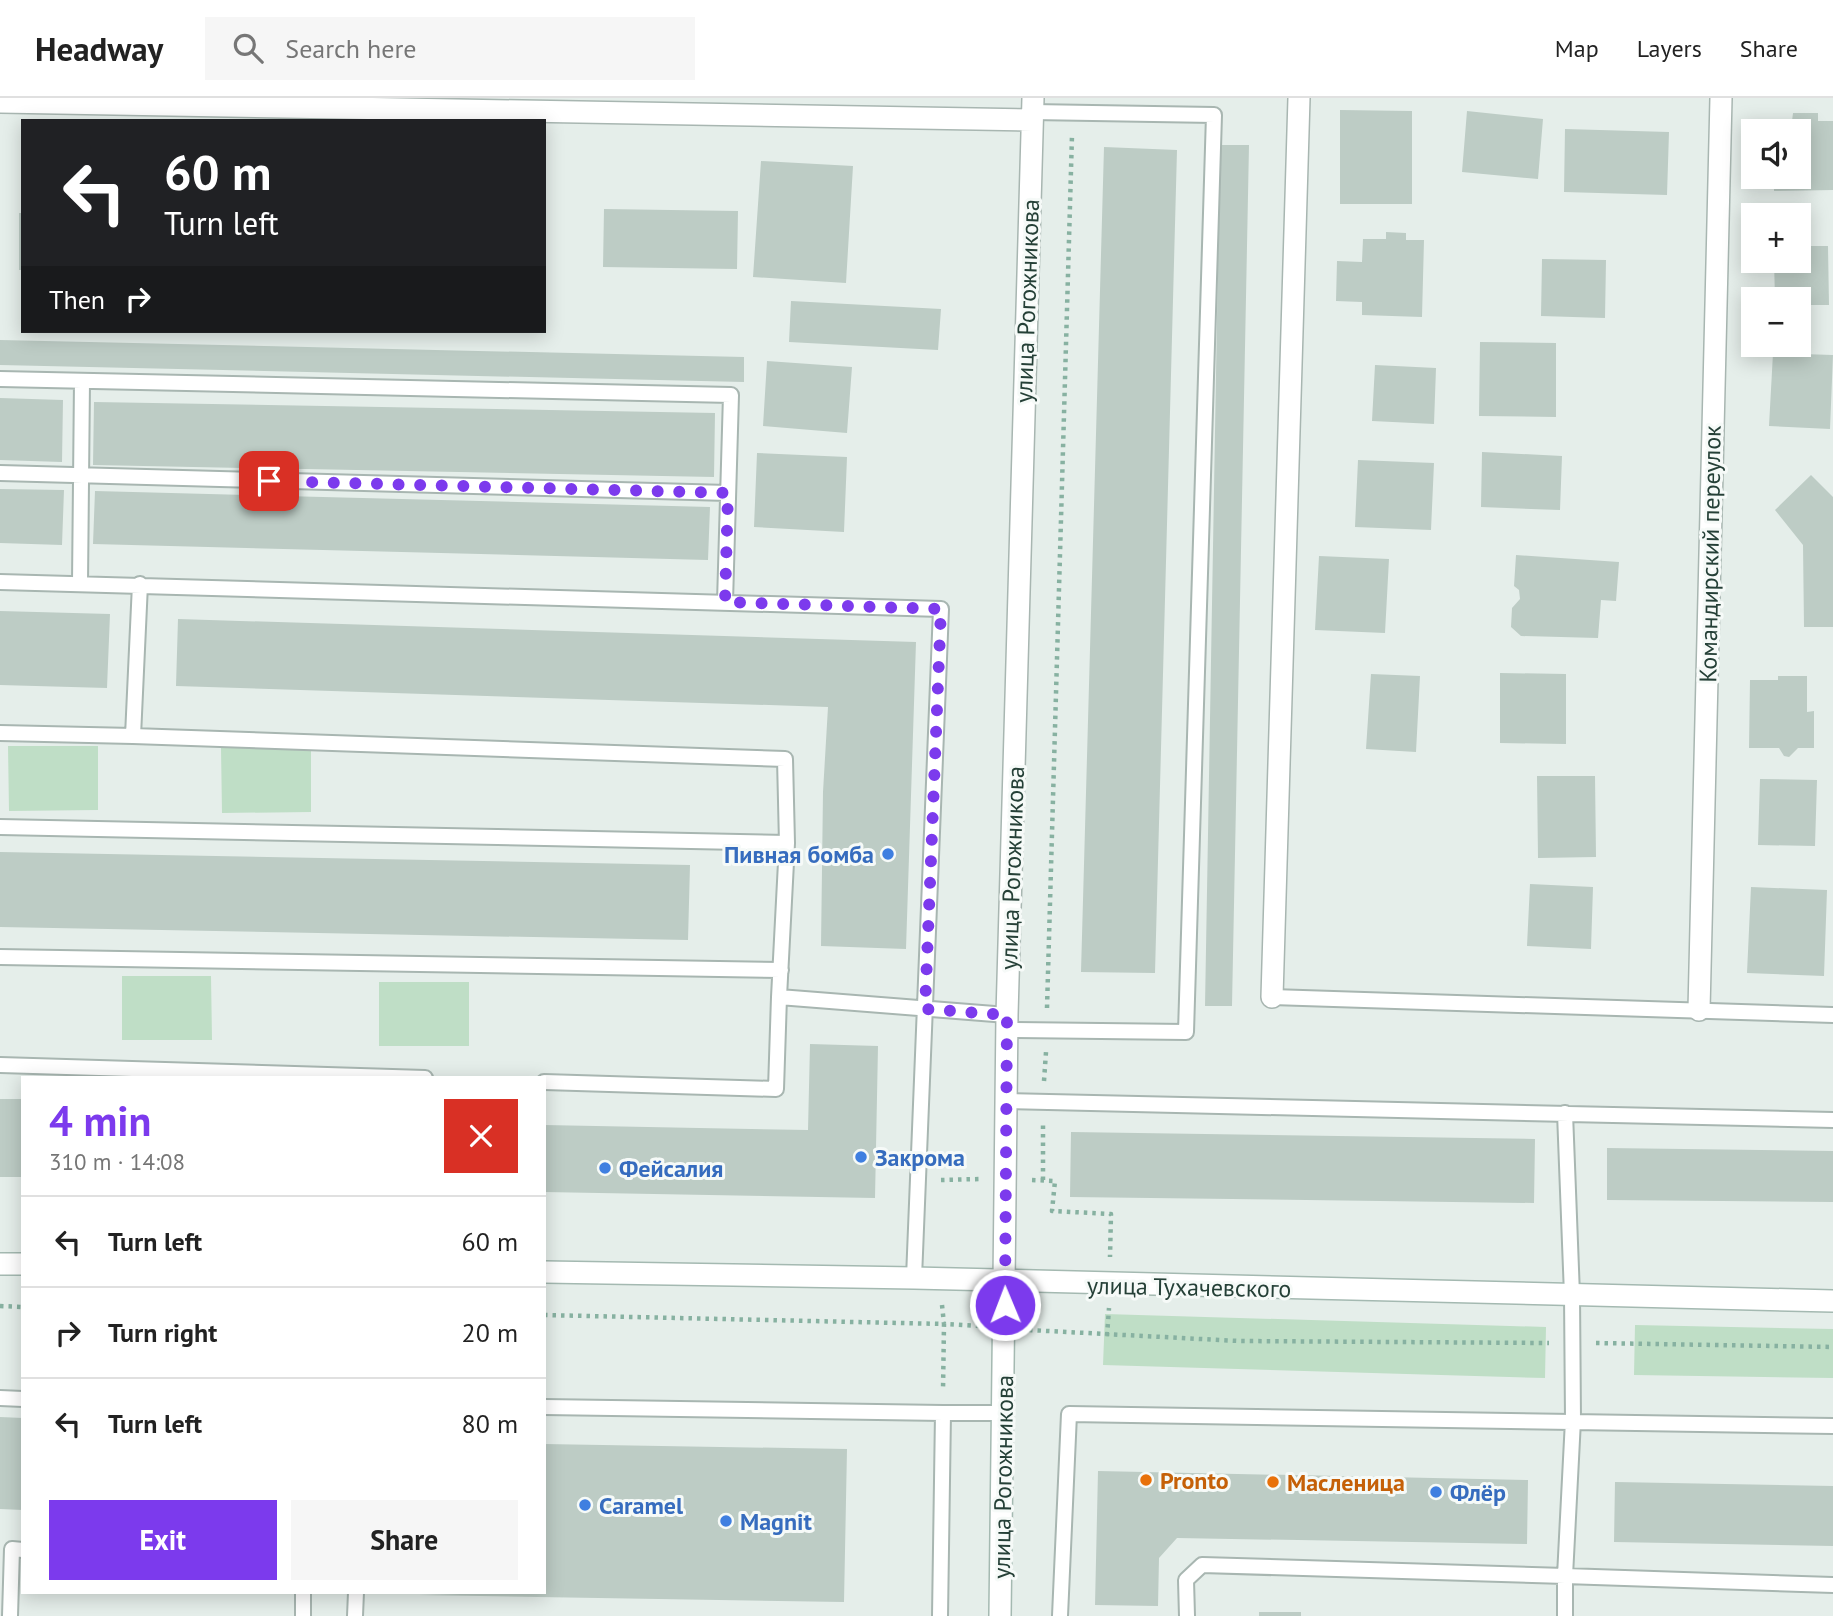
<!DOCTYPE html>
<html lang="en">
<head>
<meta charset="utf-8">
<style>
	:root { --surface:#fff; --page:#f6f6f6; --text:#222; --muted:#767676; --line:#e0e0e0; --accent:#7c3aed }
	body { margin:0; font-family:"PT Sans",sans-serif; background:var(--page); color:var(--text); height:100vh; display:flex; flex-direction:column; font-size:26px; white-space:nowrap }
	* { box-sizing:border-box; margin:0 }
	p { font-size:23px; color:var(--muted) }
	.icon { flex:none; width:38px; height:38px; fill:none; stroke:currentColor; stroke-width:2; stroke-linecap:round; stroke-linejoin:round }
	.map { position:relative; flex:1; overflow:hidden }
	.drawer { position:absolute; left:21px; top:978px; width:525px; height:518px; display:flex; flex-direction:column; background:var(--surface); border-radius:0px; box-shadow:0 4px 18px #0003 }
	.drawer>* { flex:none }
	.top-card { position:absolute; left:21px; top:21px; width:525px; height:214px; border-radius:0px; box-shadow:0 4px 18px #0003; background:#202124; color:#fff; overflow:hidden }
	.fabs { position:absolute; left:1741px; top:21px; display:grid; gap:14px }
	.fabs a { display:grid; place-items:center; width:70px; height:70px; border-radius:0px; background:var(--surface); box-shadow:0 4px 18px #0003; font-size:35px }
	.pin { position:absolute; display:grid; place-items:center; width:60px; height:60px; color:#fff; margin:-30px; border-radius:14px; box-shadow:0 4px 10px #0006 }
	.me { position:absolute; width:77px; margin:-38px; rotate:359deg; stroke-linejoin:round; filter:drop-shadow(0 0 5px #0008) }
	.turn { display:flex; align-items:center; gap:24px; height:147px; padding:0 28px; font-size:32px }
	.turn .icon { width:91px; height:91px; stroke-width:2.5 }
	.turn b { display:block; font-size:49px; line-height:60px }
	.then { display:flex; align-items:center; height:66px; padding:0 28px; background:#0003; gap:14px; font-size:26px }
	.round { display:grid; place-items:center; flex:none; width:74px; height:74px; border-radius:0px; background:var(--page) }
	.overview { display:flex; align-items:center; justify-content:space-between; height:119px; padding:0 28px }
	h1 { font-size:42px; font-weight:700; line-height:52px; color:var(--accent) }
	.primary-button { display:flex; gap:14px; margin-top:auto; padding:14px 28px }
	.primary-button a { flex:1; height:80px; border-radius:0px; background:var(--accent); color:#fff; font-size:28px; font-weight:700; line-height:80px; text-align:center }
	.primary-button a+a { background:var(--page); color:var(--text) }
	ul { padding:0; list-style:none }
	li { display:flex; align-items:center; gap:21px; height:91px; padding:0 28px; border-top:2px solid var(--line) }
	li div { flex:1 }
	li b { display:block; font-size:26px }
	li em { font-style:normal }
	header { display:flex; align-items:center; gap:42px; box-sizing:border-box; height:98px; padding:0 35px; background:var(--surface); border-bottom:2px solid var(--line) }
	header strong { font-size:33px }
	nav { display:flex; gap:38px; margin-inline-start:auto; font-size:24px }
	.search { width:490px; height:63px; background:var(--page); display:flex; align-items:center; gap:18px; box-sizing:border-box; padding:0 24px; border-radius:0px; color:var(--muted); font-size:26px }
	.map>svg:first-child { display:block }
	.green { fill:#bfdec6 }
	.building { fill:#bdccc5 }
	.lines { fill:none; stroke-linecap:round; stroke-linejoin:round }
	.lane-casing { stroke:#a8b6b1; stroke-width:18 }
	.street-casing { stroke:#a8b6b1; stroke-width:24 }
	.secondary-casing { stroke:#a4b9b1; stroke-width:24 }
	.path { stroke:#87b1a1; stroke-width:4.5; stroke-dasharray:3.5 5; stroke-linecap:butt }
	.lane { stroke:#fff; stroke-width:14 }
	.street { stroke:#fff; stroke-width:21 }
	.secondary { stroke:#fff; stroke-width:21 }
	.route { stroke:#7c3aed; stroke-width:12; stroke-dasharray:0 21.6 }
	.shop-dot { fill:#3f7fe0; stroke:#f6faf8; stroke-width:2.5 }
	.food-dot { fill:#e8710a; stroke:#f6faf8; stroke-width:2.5 }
	.labels { text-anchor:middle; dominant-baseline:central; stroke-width:6; stroke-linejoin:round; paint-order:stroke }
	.street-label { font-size:24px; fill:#254037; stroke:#f6faf8 }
	.shop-label { font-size:24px; font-weight:bold; fill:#366cbe; stroke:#f6faf8; text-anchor:start }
	.food-label { font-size:24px; font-weight:bold; fill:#c56008; stroke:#f6faf8; text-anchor:start }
</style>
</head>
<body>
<header>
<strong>Headway</strong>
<div class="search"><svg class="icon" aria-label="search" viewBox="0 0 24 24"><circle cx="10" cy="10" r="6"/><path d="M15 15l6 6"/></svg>Search here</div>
<nav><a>Map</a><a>Layers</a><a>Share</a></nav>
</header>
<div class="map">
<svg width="1833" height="1518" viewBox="0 0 1833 1518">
	<rect width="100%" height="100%" fill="#e5eeea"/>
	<!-- green -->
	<path class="green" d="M8 648H98V712L9 713Z
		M221 650H311V714L222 715Z
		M122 878H211L212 942H122Z
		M379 884H469V948H379Z
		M1105 1216 1546 1229 1545 1280 1103 1267Z
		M1635 1227 1833 1231V1280L1634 1277Z"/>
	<!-- building -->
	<path class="building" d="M1340 12 1412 13V106H1340Z
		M1467 13 1543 21 1538 81 1462 74Z
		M1793 15H1818V23H1833V92L1774 93V79H1799V33H1774V23H1792Z
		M1565 31 1669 34 1667 97 1564 94Z
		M1220 47H1249L1232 908H1205Z
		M1104 49 1177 52 1155 875 1081 874Z
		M761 63 853 68 846 185 753 179Z
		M604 111 738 113 737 171 603 169Z
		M19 115H23V172H19Z
		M1386 134 1406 135V142H1424L1422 219 1362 217V204L1336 203 1337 163 1362 164 1363 141H1386Z
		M1799 148H1828L1829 207H1799V201H1775L1774 163H1799Z
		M1542 161 1606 162 1605 220 1541 218Z
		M791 203 941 211 938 252 789 244Z
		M0 242 744 259V284L0 267Z
		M1480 244 1556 245V319L1479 318Z
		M1773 255 1833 257 1830 331 1769 328Z
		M767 263 852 269 847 335 763 328Z
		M1375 267 1436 270 1434 326 1372 323Z
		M0 300 63 302 62 364 0 362Z
		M94 304 715 315 714 379 93 367Z
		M1482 354 1562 358 1560 412 1481 409Z
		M757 355 847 359 844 434 754 429Z
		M1358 362 1434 365 1431 432 1355 429Z
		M1811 377 1833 399V529H1804L1803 447 1775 412Z
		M0 391 64 392 62 447 0 445Z
		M95 393 710 409 708 462 93 446Z
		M1516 457 1619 464 1616 503 1601 502 1598 540 1521 538 1511 529 1512 510 1520 501 1519 492 1514 488Z
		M1319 458 1389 461 1385 535 1315 532Z
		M0 513 110 516 107 590 0 587Z
		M178 521 916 544 906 851 821 848 823 694 828 609 176 588Z
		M1500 575 1566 576V646L1500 645Z
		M1371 576 1420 578 1416 654 1366 651Z
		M1778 578H1807V614L1814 613V650H1798L1789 659 1784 658 1779 650H1749L1750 582H1778Z
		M1537 678H1595L1596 759 1538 760Z
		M1760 681 1817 682 1815 748 1758 747Z
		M0 754 690 767 688 842 0 829Z
		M1530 786 1593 789 1591 851 1527 848Z
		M1751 789 1827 792 1824 878 1747 875Z
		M810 946 878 948 875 1100 544 1094V1027L808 1032Z
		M0 1001H23V1079H0Z
		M1071 1034 1535 1041 1534 1105 1070 1099Z
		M1607 1050 1833 1053V1104L1607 1102Z
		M0 1319 23 1320V1412L0 1411Z
		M544 1346 847 1351 844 1504 419 1497 544 1494Z
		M1098 1373 1528 1382 1527 1446 1177 1440 1159 1460 1158 1508 1095 1507Z
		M1615 1384 1833 1388V1448L1614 1444Z
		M1259 1514H1301V1518H1259Z"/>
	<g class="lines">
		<!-- lane casing -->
		<g class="lane-casing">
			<path id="lane" d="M0 281 731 297 725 504
				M0 375 728 395
				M0 484 941 511 914 1180
				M80 485 82 283
				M140 486 133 638 785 661 787 745 779 899 1007 917
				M0 635 133 638
				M0 729 787 745
				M0 859 781 872
				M1272 899 1833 917
				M1007 932 1186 934 1214 17 1032 14
				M0 967 425 980
				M544 984 776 991 779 899
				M1005 1003 1833 1022
				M1565 1015 1572 1197 1573 1322 1565 1478 1833 1487
				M0 1300 23 1301
				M544 1309 943 1315 940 1518
				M943 1315H1005
				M10 1518 12 1451 23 1452
				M303 1518V1494
				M355 1518 356 1494
				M1060 1518 1069 1316 1833 1328
				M1187 1518 1186 1482 1202 1467 1565 1478V1518"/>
		</g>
		<!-- street casing -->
		<g class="street-casing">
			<path id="street" d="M0 4 1032 22
				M1272 899 1299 0
				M1699 912 1721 0
				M1004 1185 1007 917 1033 0"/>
		</g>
		<!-- secondary casing -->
		<g class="secondary-casing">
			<path id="secondary" d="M0 1166H23
				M544 1174 914 1180 1833 1203
				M1000 1518 1004 1185"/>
		</g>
		<!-- path -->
		<path class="path" d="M1047 910 1072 37
			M1044 983 1046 954
			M941 1082 981 1081
			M1032 1082 1055 1083 1052 1113 1111 1116 1110 1159
			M1043 1082V1027
			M942 1207 944 1226 979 1228
			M0 1208 23 1209
			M544 1217 944 1226 943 1293
			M1029 1232 1239 1243 1549 1245
			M1107 1238 1109 1210
			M1596 1245 1833 1249"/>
		<!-- lane -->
		<use href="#lane" class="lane"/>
		<!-- street -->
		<use href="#street" class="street"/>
		<!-- secondary -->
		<use href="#secondary" class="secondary"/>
	</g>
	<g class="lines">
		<!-- route -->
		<path class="route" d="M269 383 728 395 725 504 941 511 925 911 1007 917 1005 1207"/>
	</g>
	<!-- markers -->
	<g class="shop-dot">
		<circle cx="888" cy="756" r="7"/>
		<circle cx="861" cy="1059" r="7"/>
		<circle cx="605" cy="1070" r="7"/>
		<circle cx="1436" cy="1394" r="7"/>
		<circle cx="585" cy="1407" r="7"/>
		<circle cx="726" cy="1423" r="7"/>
	</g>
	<g class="food-dot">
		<circle cx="1146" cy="1382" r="7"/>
		<circle cx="1273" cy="1384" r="7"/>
	</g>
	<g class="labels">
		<!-- street labels -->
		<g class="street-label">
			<text transform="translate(1027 203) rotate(-88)">улица Рогожникова</text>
			<text transform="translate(1710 456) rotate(-89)">Командирский переулок</text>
			<text transform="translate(1012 770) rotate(-88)">улица Рогожникова</text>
			<text transform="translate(1189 1189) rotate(1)">улица Тухачевского</text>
			<text transform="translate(1003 1379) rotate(-89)">улица Рогожникова</text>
		</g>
		<!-- shop labels -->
		<g class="shop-label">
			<text x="874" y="756" text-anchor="end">Пивная бомба</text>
			<text x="875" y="1059">Закрома</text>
			<text x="619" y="1070">Фейсалия</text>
			<text x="1450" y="1394">Флёр</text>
			<text x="599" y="1407">Caramel</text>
			<text x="740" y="1423">Magnit</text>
		</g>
		<!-- food labels -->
		<g class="food-label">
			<text x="1160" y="1382">Pronto</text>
			<text x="1287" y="1384">Масленица</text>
		</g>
	</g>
</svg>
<div class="fabs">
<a><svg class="icon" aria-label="sound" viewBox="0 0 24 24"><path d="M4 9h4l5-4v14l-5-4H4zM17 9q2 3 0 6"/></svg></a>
<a>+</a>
<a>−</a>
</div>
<div class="pin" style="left:269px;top:383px;background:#d93025"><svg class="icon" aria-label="arrive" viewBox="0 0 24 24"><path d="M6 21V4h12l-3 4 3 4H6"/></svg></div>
<svg class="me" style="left:1005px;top:1207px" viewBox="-20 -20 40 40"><circle r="17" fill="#7c3aed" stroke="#fff" stroke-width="3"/><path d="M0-11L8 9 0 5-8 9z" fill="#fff"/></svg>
<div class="top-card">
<div class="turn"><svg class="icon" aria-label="left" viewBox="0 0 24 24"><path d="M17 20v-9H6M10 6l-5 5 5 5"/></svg><div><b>60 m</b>Turn left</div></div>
<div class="then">Then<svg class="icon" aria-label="right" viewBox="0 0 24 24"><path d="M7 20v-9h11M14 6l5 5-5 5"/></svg></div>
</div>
<section class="drawer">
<div class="overview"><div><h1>4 min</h1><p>310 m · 14:08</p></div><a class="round" style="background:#d93025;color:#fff"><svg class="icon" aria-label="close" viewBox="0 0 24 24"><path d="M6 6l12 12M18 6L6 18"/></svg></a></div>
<ul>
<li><svg class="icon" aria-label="left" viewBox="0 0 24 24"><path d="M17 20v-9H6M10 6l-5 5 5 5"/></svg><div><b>Turn left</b></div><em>60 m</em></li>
<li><svg class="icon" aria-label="right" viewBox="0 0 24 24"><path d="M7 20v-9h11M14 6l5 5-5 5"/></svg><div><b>Turn right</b></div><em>20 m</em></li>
<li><svg class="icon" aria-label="left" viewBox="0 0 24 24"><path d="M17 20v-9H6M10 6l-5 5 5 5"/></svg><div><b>Turn left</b></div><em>80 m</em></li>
</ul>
<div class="primary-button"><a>Exit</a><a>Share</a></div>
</section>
</div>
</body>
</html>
